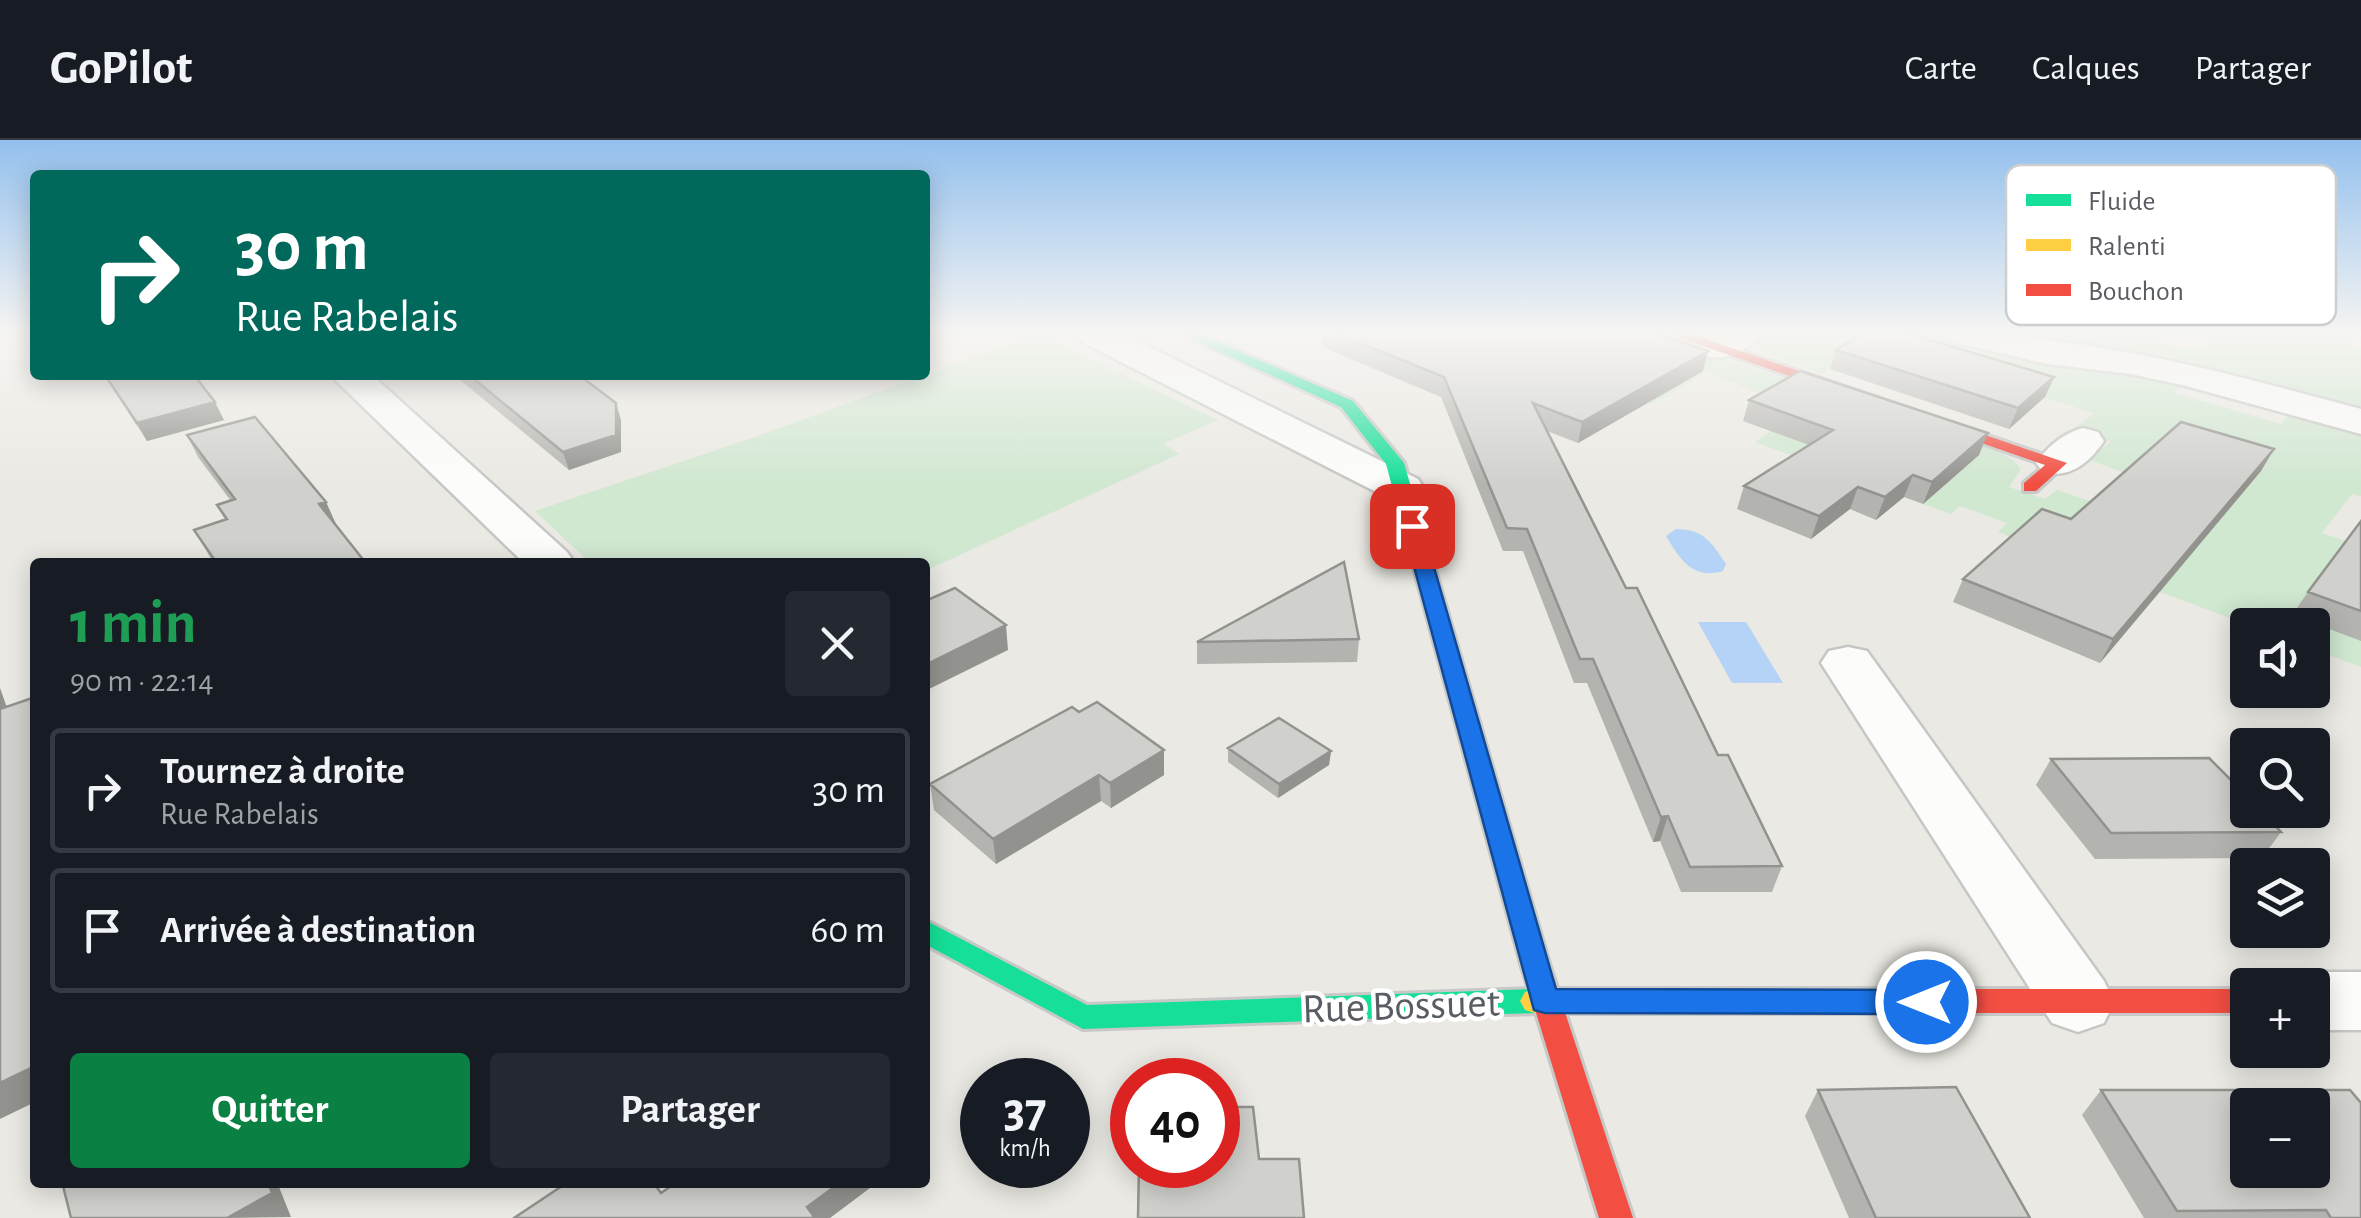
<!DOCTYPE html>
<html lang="fr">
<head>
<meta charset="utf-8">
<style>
	:root { --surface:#171b24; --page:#242831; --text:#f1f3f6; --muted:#9ea1a6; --line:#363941; --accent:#0b8043 }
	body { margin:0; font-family:"Alegreya Sans",sans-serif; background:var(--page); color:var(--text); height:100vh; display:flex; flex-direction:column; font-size:38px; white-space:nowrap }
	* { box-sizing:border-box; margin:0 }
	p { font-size:32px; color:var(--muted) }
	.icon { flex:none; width:55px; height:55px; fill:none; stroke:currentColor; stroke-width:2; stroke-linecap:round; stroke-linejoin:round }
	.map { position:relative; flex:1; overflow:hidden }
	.drawer { position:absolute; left:30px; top:418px; width:900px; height:630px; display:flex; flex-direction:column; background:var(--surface); border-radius:10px; box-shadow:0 5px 25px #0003 }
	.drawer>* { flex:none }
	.top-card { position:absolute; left:30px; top:30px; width:900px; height:210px; border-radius:10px; box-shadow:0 5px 25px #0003; background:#00695c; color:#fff; overflow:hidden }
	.tools { position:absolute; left:2230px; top:468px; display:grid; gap:20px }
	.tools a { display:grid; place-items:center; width:100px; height:100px; border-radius:10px; background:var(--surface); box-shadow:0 5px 25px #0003; font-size:50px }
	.speed { position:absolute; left:960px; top:918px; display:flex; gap:20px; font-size:50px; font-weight:700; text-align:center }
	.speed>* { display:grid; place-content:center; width:130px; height:130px; border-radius:50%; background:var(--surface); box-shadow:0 5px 25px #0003; line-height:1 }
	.speed small { font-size:25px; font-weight:400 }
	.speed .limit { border:15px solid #d22; background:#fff; color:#111 }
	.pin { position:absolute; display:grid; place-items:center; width:85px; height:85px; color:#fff; margin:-42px; border-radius:20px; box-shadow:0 5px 15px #0006 }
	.me { position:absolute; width:110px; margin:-55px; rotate:270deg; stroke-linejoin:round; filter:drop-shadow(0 0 8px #0008) }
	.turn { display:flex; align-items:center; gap:35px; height:210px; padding:0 40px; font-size:45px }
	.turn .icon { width:130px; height:130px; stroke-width:2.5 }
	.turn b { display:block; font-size:70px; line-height:85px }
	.round { display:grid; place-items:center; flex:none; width:105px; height:105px; border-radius:10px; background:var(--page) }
	.headline { display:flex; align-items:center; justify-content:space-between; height:170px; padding:0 40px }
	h1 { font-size:60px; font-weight:700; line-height:75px; color:#1e9e55 }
	.cta { display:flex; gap:20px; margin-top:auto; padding:20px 40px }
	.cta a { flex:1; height:115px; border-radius:10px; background:var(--accent); color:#fff; font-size:40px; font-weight:700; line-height:115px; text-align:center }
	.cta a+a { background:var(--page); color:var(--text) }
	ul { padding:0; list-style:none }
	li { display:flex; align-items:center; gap:30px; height:125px; margin:0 20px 15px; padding:0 20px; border:5px solid var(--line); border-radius:10px }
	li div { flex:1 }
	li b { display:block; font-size:38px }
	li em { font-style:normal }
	header { display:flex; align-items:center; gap:60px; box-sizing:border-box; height:140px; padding:0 50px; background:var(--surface); border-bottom:2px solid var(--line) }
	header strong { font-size:48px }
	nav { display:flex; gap:55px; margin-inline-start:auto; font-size:35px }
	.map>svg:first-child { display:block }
	.green { fill:#d0e7d0 }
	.water { fill:#b5d3f7 }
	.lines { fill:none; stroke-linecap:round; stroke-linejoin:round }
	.street-casing { stroke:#c6c7c5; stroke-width:5 }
	.fast-casing { stroke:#c7c8c7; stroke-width:6 }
	.slow-casing { stroke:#c7c8c7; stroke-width:6 }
	.jam-casing { stroke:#c7c8c7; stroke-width:6 }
	.street { fill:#fcfcfb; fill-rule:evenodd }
	.fast { fill:#16e098; fill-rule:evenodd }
	.slow { fill:#ffcf43; fill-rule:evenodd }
	.jam { fill:#f24e42; fill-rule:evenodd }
	.wall { fill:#b3b3af }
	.shaded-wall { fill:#92928f }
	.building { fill:#d0d0cc; stroke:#92928f; stroke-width:2.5; fill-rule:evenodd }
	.route { fill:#1a73e8; stroke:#114b97; stroke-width:2.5 }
	.labels { text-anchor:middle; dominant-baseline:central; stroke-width:9; stroke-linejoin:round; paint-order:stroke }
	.near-street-label { font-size:42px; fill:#595c62; stroke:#fff }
	.key { fill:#fff; stroke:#cdced0; stroke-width:2.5 }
	.key-label { font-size:28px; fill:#595c62 }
</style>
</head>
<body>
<header>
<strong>GoPilot</strong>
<nav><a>Carte</a><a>Calques</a><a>Partager</a></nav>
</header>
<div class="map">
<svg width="2361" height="1078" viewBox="0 0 2361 1078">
	<rect width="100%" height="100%" fill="#eae9e3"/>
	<!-- green -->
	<path class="green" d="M1038 194 1218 280 1163 304 1179 314 925 431V422H589L535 371 758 296Z
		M1464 194H1651L1801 244 1779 261 1707 232 1652 264Z
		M1766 194H1943L2007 212 2184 241 2175 253 2281 284 2291 271 2361 291V356L2352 354 2322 393 2361 406V527L2313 509 2312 485H2249L1998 392 2007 383 1960 366 1951 374 1755 302 1771 291C1825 293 1991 284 2021 329L2009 347 2045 359 2057 350 2114 369 2135 336 2089 320 2111 301 2074 289 2094 273 1872 204 1821 234 1765 213 1757 205 1759 198Z
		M1993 194H2082L2109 202 2107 194H2117L2198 211 2216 194H2356L2347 206 2361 210V275Z"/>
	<!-- water -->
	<path class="water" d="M1676 389C1704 389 1712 403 1726 424L1723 431C1692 440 1680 419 1666 396Z
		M1698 482H1746L1783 543H1732Z"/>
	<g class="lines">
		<!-- street casing -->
		<g class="street-casing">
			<path id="street" d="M1077 194H1123L1418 339 1424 348 1418 357 1402 361 1386 357 1082 202Z
				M1716 194H1761C1749 212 1724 221 1704 216L1699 208Z
				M1949 194C2090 194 2226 233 2361 269V294L2186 246 2131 234 2047 224 1967 205 1954 202Z
				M330 235H372L567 412 574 422H523Z
				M2083 288 2098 292 2104 301C2089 323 2070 339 2043 332L2036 323C2048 306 2064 293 2083 288Z
				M1848 507 1867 511 2104 841 2114 862 2104 883 2078 892 2052 883 1821 523 1829 511Z
				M2312 832H2361V890H2312V845H2284L2286 840Z"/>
		</g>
		<!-- fast casing -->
		<g class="fast-casing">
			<path id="fast" d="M1180 194H1200L1353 261 1404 323 1550 827 1546 835 1536 838 1526 835 1522 827 1386 324 1341 267Z
				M925 780 1087 865 1535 849 1545 852 1550 861 1545 870 1535 873 1083 889 925 804Z"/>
		</g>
		<!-- slow casing -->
		<g class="slow-casing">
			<path id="slow" d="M1535 849H1913L1923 852 1928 861 1923 870 1913 873H1535L1525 870 1520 861 1525 852Z"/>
		</g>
		<!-- jam casing -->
		<g class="jam-casing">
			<path id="jam" d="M1669 194H1691L2067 323 2036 351H2024V343L2045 325Z
				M1536 816 1546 819 1550 827 1633 1078H1599L1522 827 1526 819Z
				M1913 849H2248V873H1913L1903 870 1898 861 1903 852Z"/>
		</g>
		<!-- street -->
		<use href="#street" class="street"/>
		<!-- fast -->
		<use href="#fast" class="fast"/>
		<!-- slow -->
		<use href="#slow" class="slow"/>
		<!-- jam -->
		<use href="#jam" class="jam"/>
	</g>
	<!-- wall -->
	<path class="wall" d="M1323 194H1657L1708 211 1703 231 1578 303 1547 291 1626 448 1718 615 1782 726 1772 752H1681L1660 701 1653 702 1587 543H1574L1523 411H1503L1441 257 1322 207Z
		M1836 210 2054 237 2045 257 2009 289 1830 229Z
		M104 235H194L224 280 147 301Z
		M458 235H579L621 280V312L569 330 459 239Z
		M1749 260 1979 315 1923 364 1904 357 1876 380 1850 369 1811 399 1737 369 1744 346 1809 305 1743 281Z
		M187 295 326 362 335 385 365 422H213L194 390 225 380 217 365 231 361 198 317Z
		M2274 309 2261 331 2100 523 1953 462 1963 439 2071 379Z
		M2361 381V501L2292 475 2308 452Z
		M1359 499 1357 522 1197 524V502Z
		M1072 567 1164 635 1111 668 1101 661 996 724 934 670 930 644Z
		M1228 608 1331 611 1329 625 1278 658 1228 622Z
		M2051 619 2281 692 2262 718 2095 719 2036 645Z
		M1818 950 2030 1078H1849L1805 976Z
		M2101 950 2361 1078H2144L2082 975Z"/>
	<!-- shaded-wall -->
	<path class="shaded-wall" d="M1708 211 1703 231 1578 303 1582 282Z
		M2054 237 2045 257 2009 289 2018 268Z
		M215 262 224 280 147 301 137 283Z
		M616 263 621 280V312L569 330 563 312Z
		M1988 293 1979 315 1923 364 1932 342Z
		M2274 309 2261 331 2100 523 2113 499Z
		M1913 335 1904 357 1876 380 1885 357Z
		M1858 347 1850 369 1811 399 1819 376Z
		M326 362 336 384 330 387 319 364Z
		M1006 485 1008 510 925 551V525Z
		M0 548 16 593 0 571Z
		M1164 610V635L1111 668 1110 643Z
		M1331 611 1329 625 1278 658 1279 644Z
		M1099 635 1101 661 996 724 993 699Z
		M1668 676 1660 701 1653 702 1661 677Z
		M31 928 35 932V962L0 979V943Z
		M268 1042H277L291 1077 227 1078Z
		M841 1042H878L830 1078H810L807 1067Z"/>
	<!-- building -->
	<path class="building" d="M1338 194H1657L1708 211 1582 282 1533 263 1626 448H1637L1718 615H1728L1782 726 1690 727 1668 676 1661 677 1593 519H1580L1527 389 1507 388 1444 237Z
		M1863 194H1910L2054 237 2018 268 1836 210Z
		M1800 231 1988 293 1932 342 1913 335 1885 357 1858 347 1819 376 1744 346 1833 290 1749 260Z
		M105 235H194L215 262 137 283Z
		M469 235H579L616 263V295L563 312Z
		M255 277 326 362 319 364 365 422H216L194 390 227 379 217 365 235 359 187 295Z
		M2181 282 2274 309 2113 499 1963 439 2042 369 2071 379Z
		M2361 381V471L2308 452Z
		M1344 422 1359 499 1197 502Z
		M955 448 1006 485 925 525V461Z
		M35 557V941L31 928 0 943V569Z
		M1097 562 1164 610 1110 643 1099 635 993 699 930 644 1072 567 1079 572Z
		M1279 578 1331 611 1279 644 1228 608Z
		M2209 618 2248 657V670H2260L2281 692 2111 693 2051 619Z
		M1956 947 2030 1078H1876L1818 950Z
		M2101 950H2350L2361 963V1078H2331L2326 1070 2177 1071ZM2248 965H2312V1030H2248Z
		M1218 967H1253L1259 1019H1299L1304 1078H1138L1139 1025H1218Z
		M62 1042H268L272 1053 227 1078H71Z
		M568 1042H653L661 1053 677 1042H841L807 1067 815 1078H514Z"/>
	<!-- sky -->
	<linearGradient id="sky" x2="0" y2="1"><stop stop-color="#93c0ee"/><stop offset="0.56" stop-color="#f6f5f2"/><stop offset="1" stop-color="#f6f5f2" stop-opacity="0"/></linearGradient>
	<rect width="2361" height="345" fill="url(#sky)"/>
	<!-- route -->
	<path class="route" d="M1412 380 1422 386 1556 849 1926 850 1937 853 1941 862 1937 871 1926 874 1545 873 1534 870 1403 386Z"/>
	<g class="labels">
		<!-- near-street labels -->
		<g class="near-street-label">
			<text transform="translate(1401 866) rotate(-2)">Rue Bossuet</text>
		</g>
	</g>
	<!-- legend -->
	<rect x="2006" y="25" width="330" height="160" rx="15" class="key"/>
	<rect x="2026" y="54" width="45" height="12" fill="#16e098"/>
	<rect x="2026" y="99" width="45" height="12" fill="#ffcf43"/>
	<rect x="2026" y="144" width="45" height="12" fill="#f24e42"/>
	<g class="key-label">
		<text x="2088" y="70">Fluide</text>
		<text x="2088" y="115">Ralenti</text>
		<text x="2088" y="160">Bouchon</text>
	</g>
</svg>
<div class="tools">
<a><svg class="icon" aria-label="sound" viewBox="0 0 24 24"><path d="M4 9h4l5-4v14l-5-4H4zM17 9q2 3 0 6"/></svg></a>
<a><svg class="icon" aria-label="search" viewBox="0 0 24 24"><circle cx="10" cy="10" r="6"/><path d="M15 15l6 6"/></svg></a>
<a><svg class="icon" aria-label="layers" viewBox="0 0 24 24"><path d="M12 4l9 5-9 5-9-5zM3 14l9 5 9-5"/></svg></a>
<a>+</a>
<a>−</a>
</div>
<div class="speed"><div>37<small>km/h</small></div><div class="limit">40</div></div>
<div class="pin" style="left:1412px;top:386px;background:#d93025"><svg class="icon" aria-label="arrive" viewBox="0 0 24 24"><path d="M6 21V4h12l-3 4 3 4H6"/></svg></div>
<svg class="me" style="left:1926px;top:862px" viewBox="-20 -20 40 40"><circle r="17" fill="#1a73e8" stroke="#fff" stroke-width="3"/><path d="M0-11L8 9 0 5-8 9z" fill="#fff"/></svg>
<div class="top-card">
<div class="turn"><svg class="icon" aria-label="right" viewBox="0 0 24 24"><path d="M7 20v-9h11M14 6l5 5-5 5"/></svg><div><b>30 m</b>Rue Rabelais</div></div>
</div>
<section class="drawer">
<div class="headline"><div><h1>1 min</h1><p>90 m · 22:14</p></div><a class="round"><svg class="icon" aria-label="close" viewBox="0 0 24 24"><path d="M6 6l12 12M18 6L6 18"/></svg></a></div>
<ul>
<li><svg class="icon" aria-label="right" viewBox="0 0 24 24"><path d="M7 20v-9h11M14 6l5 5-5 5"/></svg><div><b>Tournez à droite</b><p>Rue Rabelais</p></div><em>30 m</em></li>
<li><svg class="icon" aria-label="arrive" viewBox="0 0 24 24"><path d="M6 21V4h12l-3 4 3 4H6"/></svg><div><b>Arrivée à destination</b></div><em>60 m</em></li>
</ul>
<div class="cta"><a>Quitter</a><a>Partager</a></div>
</section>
</div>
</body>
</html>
